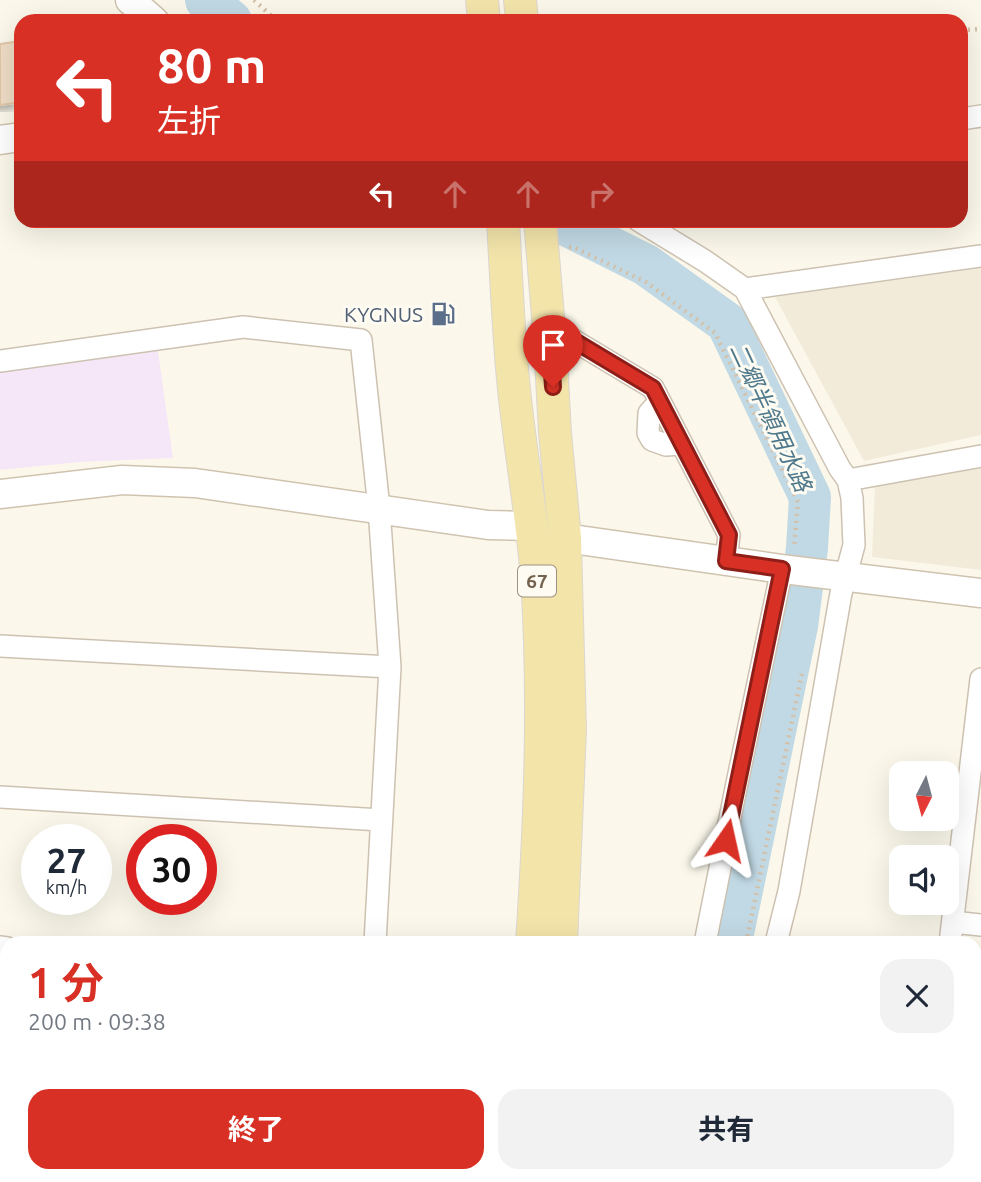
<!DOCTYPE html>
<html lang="ja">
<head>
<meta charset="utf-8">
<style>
	:root { --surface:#fff; --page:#f2f2f3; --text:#1f2937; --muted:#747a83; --accent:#d93025 }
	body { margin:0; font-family:Ubuntu,"Noto Sans JP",sans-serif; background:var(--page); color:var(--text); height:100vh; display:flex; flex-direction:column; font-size:26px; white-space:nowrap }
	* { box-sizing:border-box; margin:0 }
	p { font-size:23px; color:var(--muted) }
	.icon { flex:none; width:38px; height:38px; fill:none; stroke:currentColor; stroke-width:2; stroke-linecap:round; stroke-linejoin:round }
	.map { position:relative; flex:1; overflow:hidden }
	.side { position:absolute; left:0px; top:936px; width:982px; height:247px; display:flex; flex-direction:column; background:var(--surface); border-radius:21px 21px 0 0; box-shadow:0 7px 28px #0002 }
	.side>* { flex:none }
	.banner { position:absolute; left:14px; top:14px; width:954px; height:214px; border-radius:21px; box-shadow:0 7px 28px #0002; background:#d93025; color:#fff; overflow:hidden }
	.needle { width:46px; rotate:186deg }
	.controls { position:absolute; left:889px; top:761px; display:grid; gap:14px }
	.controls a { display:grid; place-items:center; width:70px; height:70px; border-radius:14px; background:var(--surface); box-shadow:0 7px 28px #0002; font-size:35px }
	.speed { position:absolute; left:21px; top:824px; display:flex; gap:14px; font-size:35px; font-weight:700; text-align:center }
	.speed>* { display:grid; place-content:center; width:91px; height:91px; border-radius:50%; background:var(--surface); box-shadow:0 7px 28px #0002; line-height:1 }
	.speed small { font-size:18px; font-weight:400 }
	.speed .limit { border:10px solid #d22; background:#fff; color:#111 }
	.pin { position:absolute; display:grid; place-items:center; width:60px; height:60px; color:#fff; margin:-72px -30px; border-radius:50% 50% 50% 0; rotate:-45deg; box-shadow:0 0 7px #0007 }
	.pin .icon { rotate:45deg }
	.me { position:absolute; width:77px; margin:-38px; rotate:11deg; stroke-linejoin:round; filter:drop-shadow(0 0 5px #0008) }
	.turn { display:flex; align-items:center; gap:24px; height:147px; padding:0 28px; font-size:32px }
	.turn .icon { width:91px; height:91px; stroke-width:2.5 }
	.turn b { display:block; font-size:49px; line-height:60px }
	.lanes { display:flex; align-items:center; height:66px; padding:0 28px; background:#0003; justify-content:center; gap:35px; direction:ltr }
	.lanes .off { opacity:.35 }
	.round { display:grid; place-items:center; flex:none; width:74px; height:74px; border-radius:21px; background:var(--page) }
	.overview { display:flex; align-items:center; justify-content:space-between; height:119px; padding:0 28px }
	h1 { font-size:42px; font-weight:700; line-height:52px; color:var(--accent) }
	.primary-button { display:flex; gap:14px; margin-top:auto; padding:14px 28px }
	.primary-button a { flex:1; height:80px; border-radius:21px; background:var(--accent); color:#fff; font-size:28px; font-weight:700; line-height:80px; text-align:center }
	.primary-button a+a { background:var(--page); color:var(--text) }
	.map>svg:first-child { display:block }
	.residential { fill:#f2ebda }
	.education { fill:#f5e7f8 }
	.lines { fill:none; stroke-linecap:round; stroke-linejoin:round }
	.river { stroke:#c1d9e4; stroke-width:42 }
	.building { fill:#eedcc5; stroke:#e0c6a7; stroke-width:2; filter:url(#shadow) }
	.lane-casing { stroke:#cdc2b1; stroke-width:13 }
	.street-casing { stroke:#cdc2b1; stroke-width:24 }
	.secondary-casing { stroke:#cfc3af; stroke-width:31 }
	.primary-casing { stroke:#dbd6d2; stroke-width:34 }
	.path { stroke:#d4c0a8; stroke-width:4.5; stroke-dasharray:2 5; stroke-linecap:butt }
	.lane { stroke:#fff; stroke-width:10 }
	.street { stroke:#fff; stroke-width:21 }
	.secondary { stroke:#fff; stroke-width:28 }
	.primary { stroke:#f3e4aa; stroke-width:32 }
	.route-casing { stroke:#8d1f18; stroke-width:18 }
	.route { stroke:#d93025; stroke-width:12 }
	.labels { text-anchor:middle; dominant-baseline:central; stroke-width:6; stroke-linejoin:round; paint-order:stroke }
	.shield { fill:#fefbf2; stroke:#9e9181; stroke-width:2 }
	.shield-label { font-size:19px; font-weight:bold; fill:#756350 }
	.service-label { font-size:21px; fill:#4e5e75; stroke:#fefbf2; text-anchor:end }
	.water-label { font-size:23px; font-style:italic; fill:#4e788c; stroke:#fefbf2 }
</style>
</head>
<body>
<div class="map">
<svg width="981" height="1182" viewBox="0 0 981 1182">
	<defs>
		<filter id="shadow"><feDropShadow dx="-6" dy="6" stdDeviation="3.5" flood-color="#0004"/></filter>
	</defs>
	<rect width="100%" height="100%" fill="#fbf8eb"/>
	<!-- residential -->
	<path class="residential" d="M981 268V435L864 461 775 297Z
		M981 468V570L872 557 875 484Z"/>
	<!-- education -->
	<path class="education" d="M158 351 173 458 80 462 0 470V372Z"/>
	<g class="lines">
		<!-- river -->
		<path class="river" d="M206 0 231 21
			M568 226 646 265 727 323 810 497 807 548 797 626 731 943
			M677 1182 678 1176"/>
	</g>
	<!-- building -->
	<path class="building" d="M21 41V102L0 105V44Z"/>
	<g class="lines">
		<!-- lane casing -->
		<g class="lane-casing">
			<path id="lane" d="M605 1182 607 1176"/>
		</g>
		<!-- street casing -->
		<g class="street-casing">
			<path id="street" d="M961 119 981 116
				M638 220 705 261 745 289 840 469 848 480 852 498 854 545 841 593 789 891 776 943
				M745 289 981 256
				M550 341 573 340 653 388 729 535 726 561
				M0 361 243 327 361 340 379 508 390 667 375 943
				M659 402 649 413 648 433 652 440 666 445 682 444
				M848 480 981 456
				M0 646 390 667
				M0 797 381 820
				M953 922 981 925
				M705 943 736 788 782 569
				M950 943 981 679
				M0 947 7 948
				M975 1086 981 1087
				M0 1095H7
				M361 1182V1176
				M722 1182 723 1176
				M921 1182 922 1176"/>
		</g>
		<!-- secondary casing -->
		<g class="secondary-casing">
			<path id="secondary" d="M130 0 154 21
				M0 140 21 137
				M0 494 122 480 195 483 488 525 531 526
				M565 538 782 569 981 593"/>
		</g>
		<!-- primary casing -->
		<g class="primary-casing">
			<path id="primary" d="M482 0 484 21
				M520 0 522 21
				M503 220C506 273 508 326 513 379 519 446 532 512 537 579 545 700 540 822 532 943
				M540 220 550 341 555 433 565 538 566 581 570 730 561 943
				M516 1182 517 1176
				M553 1182V1176"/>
		</g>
		<!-- path -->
		<path class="path" d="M254 0 277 21
			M961 30 981 29
			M569 247H573L646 282 715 333 798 502 794 547
			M746 943 802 673
			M664 1182 666 1176"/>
		<!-- lane -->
		<use href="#lane" class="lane"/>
		<!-- street -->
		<use href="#street" class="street"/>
		<!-- secondary -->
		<use href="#secondary" class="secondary"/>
		<!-- primary -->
		<use href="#primary" class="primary"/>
	</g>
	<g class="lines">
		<!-- route casing -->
		<g class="route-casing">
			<path id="route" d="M553 387 550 341 573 340 653 388 729 535 726 561 782 569 726 840"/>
		</g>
		<!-- route -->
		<use href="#route" class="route"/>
	</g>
	<!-- icons -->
	<defs>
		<g id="fuel-bare" transform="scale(1.89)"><path d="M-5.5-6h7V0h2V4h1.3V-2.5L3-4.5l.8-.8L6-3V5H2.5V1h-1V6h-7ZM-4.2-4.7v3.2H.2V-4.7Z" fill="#5c6f8a" stroke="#fefbf2" stroke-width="2.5" paint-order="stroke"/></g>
	</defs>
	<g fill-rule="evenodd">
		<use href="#fuel-bare" x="443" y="314"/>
	</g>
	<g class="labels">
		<!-- shield labels -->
		<rect class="shield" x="518" y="565.5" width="38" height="31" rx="5"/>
		<g class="shield-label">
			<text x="537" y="581">67</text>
		</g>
		<!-- service labels -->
		<g class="service-label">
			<text x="423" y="314">KYGNUS</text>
		</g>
		<!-- water labels -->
		<g class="water-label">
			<text transform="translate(771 417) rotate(65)">二郷半領用水路</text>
		</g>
	</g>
</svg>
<div class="controls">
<a><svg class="needle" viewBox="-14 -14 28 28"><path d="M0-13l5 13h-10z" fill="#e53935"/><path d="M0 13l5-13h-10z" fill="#747a83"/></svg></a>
<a><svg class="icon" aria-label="sound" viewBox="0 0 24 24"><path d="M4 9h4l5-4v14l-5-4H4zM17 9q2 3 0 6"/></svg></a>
</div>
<div class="speed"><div>27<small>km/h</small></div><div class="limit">30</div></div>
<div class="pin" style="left:553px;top:387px;background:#d93025"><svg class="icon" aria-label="arrive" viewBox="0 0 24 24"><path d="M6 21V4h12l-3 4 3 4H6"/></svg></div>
<svg class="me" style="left:726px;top:840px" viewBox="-20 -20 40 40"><path d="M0-17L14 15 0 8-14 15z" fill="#d93025" stroke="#fff" stroke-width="4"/></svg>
<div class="banner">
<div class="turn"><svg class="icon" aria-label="left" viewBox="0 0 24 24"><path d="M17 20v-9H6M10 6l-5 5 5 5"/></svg><div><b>80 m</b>左折</div></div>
<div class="lanes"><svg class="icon" aria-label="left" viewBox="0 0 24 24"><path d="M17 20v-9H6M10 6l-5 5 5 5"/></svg><svg class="icon off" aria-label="ahead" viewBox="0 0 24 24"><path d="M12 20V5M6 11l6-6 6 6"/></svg><svg class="icon off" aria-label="ahead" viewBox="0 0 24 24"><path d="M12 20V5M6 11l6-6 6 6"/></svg><svg class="icon off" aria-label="right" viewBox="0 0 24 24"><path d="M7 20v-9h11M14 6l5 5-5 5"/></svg></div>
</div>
<section class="side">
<div class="overview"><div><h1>1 分</h1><p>200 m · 09:38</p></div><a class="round"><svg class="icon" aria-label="close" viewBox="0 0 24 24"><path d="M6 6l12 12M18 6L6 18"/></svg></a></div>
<div class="primary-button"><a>終了</a><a>共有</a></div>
</section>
</div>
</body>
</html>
